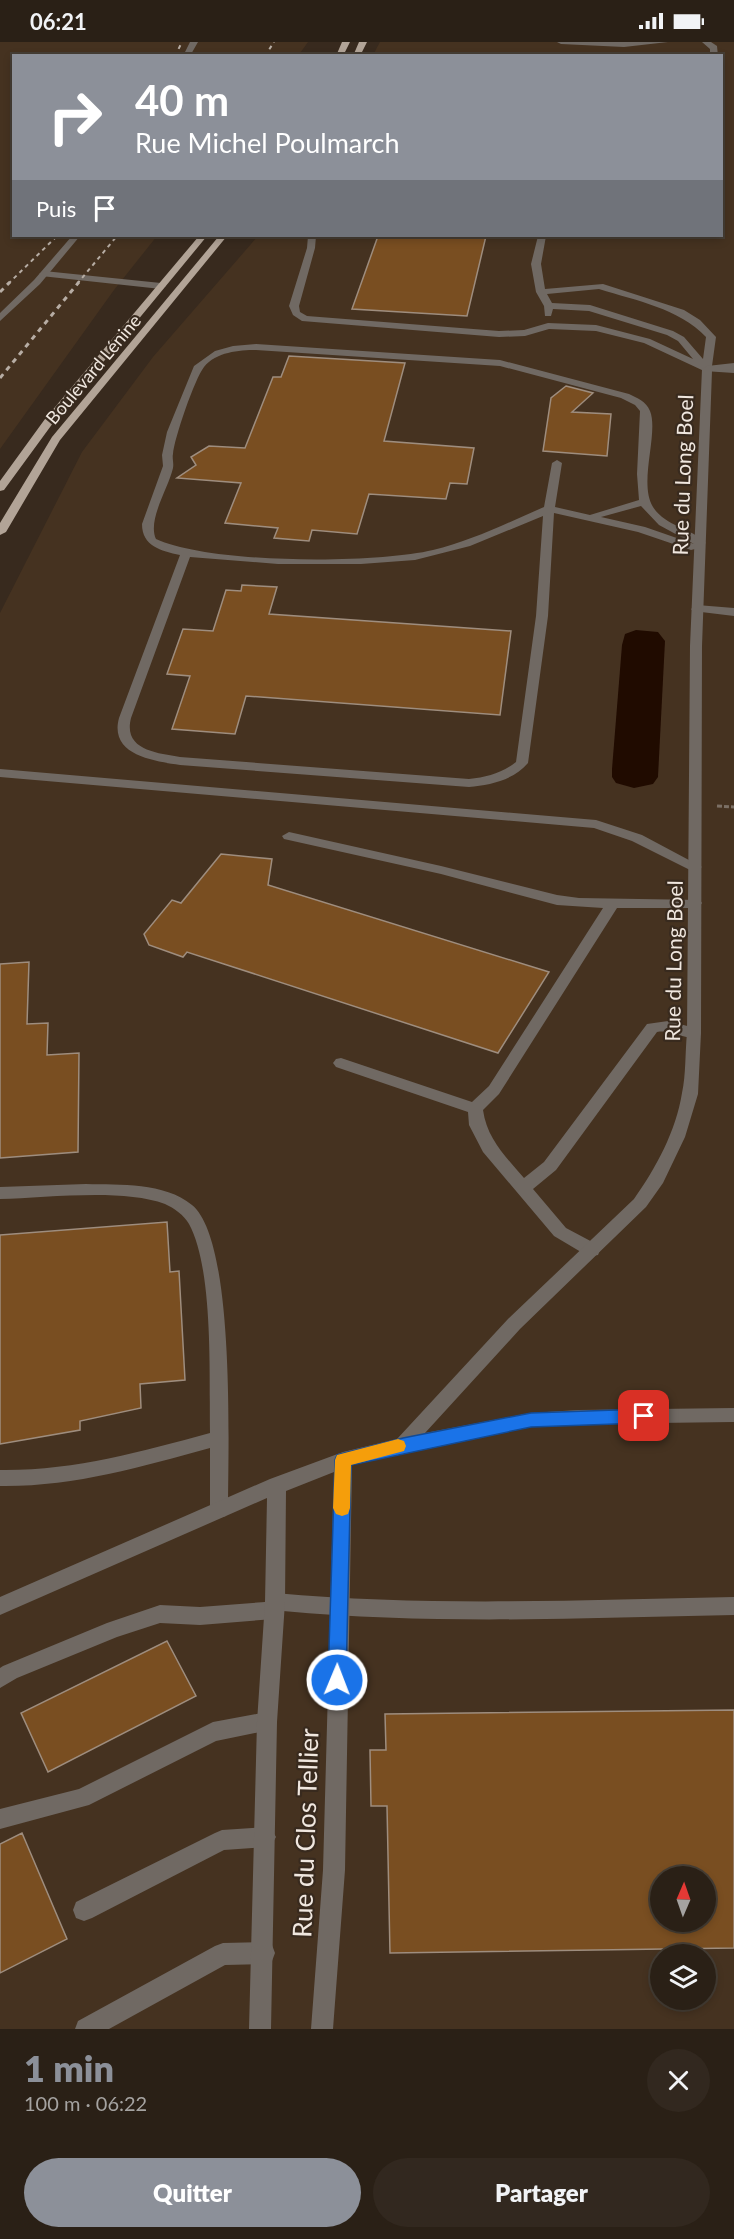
<!DOCTYPE html>
<html lang="fr">
<head>
<meta charset="utf-8">
<style>
	:root { --surface:#2a2016; --page:#32281f; --text:#f1f3f6; --muted:#a5a3a1; --line:#463e35; --accent:#8c9099 }
	body { margin:0; font-family:Lato,sans-serif; background:var(--page); color:var(--text); height:100vh; display:flex; flex-direction:column; font-size:22px; white-space:nowrap }
	* { box-sizing:border-box; margin:0 }
	p { font-size:20px; color:var(--muted) }
	.icon { flex:none; width:33px; height:33px; fill:none; stroke:currentColor; stroke-width:2; stroke-linecap:round; stroke-linejoin:round }
	.map { position:relative; height:1987px; overflow:hidden }
	.details { display:flex; flex-direction:column; background:var(--surface); flex:1 }
	.details>* { flex:none }
	.top-card { position:absolute; left:12px; top:12px; width:711px; height:183px; border-radius:0px; box-shadow:0 3px 9px #0003,0 0 0 2px var(--line); background:#8c9099; color:#fff; overflow:hidden }
	.needle { width:39px; rotate:2deg }
	.fabs { position:absolute; left:650px; top:1824px; display:grid; gap:12px }
	.fabs a { display:grid; place-items:center; width:66px; height:66px; border-radius:50%; background:var(--surface); box-shadow:0 3px 9px #0003,0 0 0 2px var(--line); font-size:30px }
	.pin { position:absolute; display:grid; place-items:center; width:51px; height:51px; color:#fff; margin:-26px; border-radius:12px; box-shadow:0 3px 9px #0006 }
	.me { position:absolute; width:66px; margin:-33px; rotate:1deg; stroke-linejoin:round; filter:drop-shadow(0 0 4px #0008) }
	.turn { display:flex; align-items:center; gap:21px; height:126px; padding:0 24px; font-size:27px }
	.turn .icon { width:78px; height:78px; stroke-width:2.5 }
	.turn b { display:block; font-size:42px; line-height:51px }
	.then { display:flex; align-items:center; height:57px; padding:0 24px; background:#0003; gap:12px; font-size:22px }
	.round { display:grid; place-items:center; flex:none; width:63px; height:63px; border-radius:32px; background:var(--page) }
	.headline { display:flex; align-items:center; justify-content:space-between; height:102px; padding:0 24px }
	h1 { font-size:36px; font-weight:800; line-height:45px; color:var(--accent) }
	.primary-button { display:flex; gap:12px; margin-top:auto; padding:12px 24px }
	.primary-button a { flex:1; height:69px; border-radius:36px; background:var(--accent); color:#fff; font-size:24px; font-weight:800; line-height:69px; text-align:center }
	.primary-button a+a { background:var(--page); color:var(--text) }
	.status { display:flex; justify-content:space-between; align-items:center; height:42px; padding:0 30px; background:var(--surface); direction:ltr }
	.status svg { height:16px; fill:currentColor }
	.map>svg:first-child { display:block }
	.built { fill:#453220; fill-rule:evenodd }
	.water { fill:#200b00 }
	.building { fill:#794e21; stroke:#9e8d7e; stroke-width:1.5; fill-rule:evenodd }
	.lines { fill:none; stroke-linecap:round; stroke-linejoin:round }
	.path { stroke:#7b6f64; stroke-width:3; stroke-dasharray:5 2; stroke-linecap:butt }
	.lane { fill:#706963; fill-rule:evenodd }
	.street { fill:#706963; fill-rule:evenodd }
	.primary { fill:#b2a497; fill-rule:evenodd }
	.rail-far1 { stroke:#b7ada4; stroke-width:2; stroke-dasharray:4 4; stroke-linecap:butt }
	.rail { stroke:#b7ada4; stroke-width:3; stroke-dasharray:5 5; stroke-linecap:butt }
	.route { fill:#1a73e8; stroke:#114b97; stroke-width:1.5 }
	.slow { fill:#f59e0b }
	.labels { text-anchor:middle; dominant-baseline:central; stroke-width:4.5; stroke-linejoin:round; paint-order:stroke }
	.far-street-label { font-size:18px; fill:#f0e7df; stroke:#382a1e }
	.street-label { font-size:21px; fill:#f0e7df; stroke:#382a1e }
	.near-street-label { font-size:26px; fill:#f0e7df; stroke:#382a1e }
</style>
</head>
<body>
<div class="status"><b>06:21</b><svg viewBox="0 0 49 12"><path d="M0 12V9h3v3zM5 12V6h3v6zM10 12V3h3v9zM15 12V0h3v12zM26 1h20v11H26zM47 4h2v5h-2z"/></svg></div>
<div class="map">
<svg width="734" height="1987" viewBox="0 0 734 1987">
	<rect width="100%" height="100%" fill="#382a1e"/>
	<!-- built -->
	<path class="built" d="M0 0H308L298 14H14V194H157L114 248 0 407Z
		M380 0H734V1987H0V571L82 410 153 315 258 194H722V14L373 13ZM660 1834H705V1880H660ZM660 1912H705V1958H660Z"/>
	<!-- water -->
	<path class="water" d="M636 588 658 590 665 599 658 735 653 742 634 746 616 741 612 735V727L622 603 625 592Z"/>
	<!-- building -->
	<path class="building" d="M378 194H486L467 274 352 267Z
		M289 314 405 321 384 399 474 406 467 442 450 441 446 457 369 452 357 492 312 488 309 499 274 496 278 486 225 481 241 441 177 436 196 423 191 415 209 404 245 406 273 335H281Z
		M566 344 593 351 572 370 611 372 607 414 543 409 551 356Z
		M242 543 277 545 269 572 511 589 500 673 246 654 235 692 172 687 190 634 167 632 183 587 213 589 226 548 241 549Z
		M221 812 272 817 268 843 549 930 498 1011 187 910 183 915 149 903 144 892 172 858 181 861Z
		M29 920 27 982 48 981 47 1013 79 1011 78 1110 0 1116V922Z
		M167 1180 170 1230 179 1229 185 1338 140 1342 141 1366 80 1379V1388L0 1402V1193Z
		M167 1599 196 1654 48 1730 21 1671Z
		M734 1668V1906L390 1911 387 1764H371L370 1708H386L385 1672ZM660 1834H705V1880H660Z
		M22 1791 67 1897 0 1931V1802Z"/>
	<g class="lines">
		<!-- path -->
		<path class="path" d="M717 764 734 765"/>
		<!-- lane -->
		<path class="lane" d="M190 0H198L190 14H183Z
			M557 0H668L624 5 561 2Z
			M72 194H80L40 242 0 279V271L34 238Z
			M308 194H316L315 206 299 264 300 270 307 274 499 289 524 288 548 281 596 283 650 297 693 317 678 299 667 293 589 269 553 267 551 274H545L544 264 536 250 531 222 538 194H546L541 222 545 247 603 242 684 268 700 278 716 295 712 324 734 325V331L704 329 644 301 596 289 549 287 525 294 499 295 302 279 293 273 289 264 307 206ZM599 247C637 259 678 266 706 295L703 317 684 295 673 289 590 263 552 261 547 252Z
			M256 302 500 318 629 352C637 356 646 359 650 369 659 391 638 441 653 465 665 484 691 486 706 501L700 504 695 503V507L691 508 638 490 554 471 548 574 528 721C514 738 490 743 469 745L180 723C153 719 109 713 119 676L180 513C161 509 142 504 142 482L163 424 162 413 167 390 194 324 215 309 233 304ZM256 308 500 324 621 356 635 363 640 369 637 432 639 458 590 473 555 465 562 421 557 418 552 421 544 465C507 481 471 499 433 508 374 522 210 522 156 497 147 478 169 445 173 426 174 421 172 416 173 412 174 397 195 336 204 325 216 310 239 308 256 308ZM641 464 659 483 694 502 645 485 601 475ZM543 474 536 574 516 720C502 731 487 735 469 737L180 715C156 711 123 708 131 676L190 515 278 522H361L415 518 470 504Z
			M697 563 734 566V574L693 569 691 567Z
			M0 727 596 778 642 793 702 825 695 829 690 828 632 799 594 786 0 735Z
			M289 790 441 824 557 853 579 856 700 858 702 861 700 864 695 866H617L499 1052 483 1068C487 1097 506 1115 524 1136L544 1120 647 982 668 979 699 987 701 991 699 995C685 999 672 987 657 990L556 1128 533 1147 566 1186 598 1203 600 1208 598 1213 592 1214 586 1213 554 1194 483 1110 469 1083 468 1070 336 1025 333 1021 336 1017 341 1016 472 1060 489 1044 603 866 557 863 441 832 284 797 282 794Z
			M86 1142C120 1143 164 1140 192 1163 236 1199 228 1409 228 1468L226 1474 219 1476 212 1474 210 1468V1406C140 1425 73 1445 0 1444V1428C73 1429 140 1410 210 1391 209 1337 214 1228 189 1182 184 1173 174 1166 165 1162 122 1146 46 1156 0 1157V1145Z
			M275 1551C428 1565 581 1558 734 1555V1573C583 1576 433 1583 283 1569L281 1574 274 1577 200 1583 160 1581 117 1595 17 1636 0 1646V1626L3 1624 107 1581 160 1563 200 1565 265 1560 268 1554Z
			M267 1670 274 1673 277 1680 274 1687 216 1699 89 1763 0 1787V1767L79 1747 213 1680Z
			M265 1785 272 1788 276 1795 272 1802 265 1805 224 1808 92 1876 84 1879 76 1876 73 1868 76 1860 215 1791 222 1788Z
			M264 1900 272 1903 275 1911 272 1919 264 1922 225 1923 109 1987H75L78 1979 215 1904 223 1901Z"/>
		<!-- street -->
		<path class="street" d="M702 0H711L717 4 718 14H710V7Z
			M44 229 161 241 166 244 161 247 41 234 39 232Z
			M734 321V327L712 329 702 604 701 991 698 1052 685 1095 663 1141 646 1165 520 1287 425 1391 531 1371 578 1368 734 1366V1380L578 1382 531 1385 403 1411 352 1423 345 1828 333 1987H311L323 1828 334 1430 286 1449 285 1560 277 1680 271 1987H249L257 1680 265 1560 267 1456 0 1573V1555L270 1437 343 1410 397 1397 508 1277 634 1157C656 1126 676 1089 682 1051 686 1032 685 1011 687 991L690 604 702 327 707 324Z"/>
		<!-- primary -->
		<path class="primary" d="M342 0H350L343 14H336Z
			M359 0H367L360 14H353Z
			M199 194H207L53 381 4 448 0 449V439L45 377Z
			M219 194H227L60 398 6 490 0 493V481L52 395Z"/>
		<!-- rail-far1 -->
		<path class="rail-far1" d="M175 14 182 0
			M265 14 274 0
			M8 242 57 194
			M77 242 117 194"/>
		<!-- rail -->
		<path class="rail" d="M0 250 10 240
			M0 336 79 240"/>
	</g>
	<!-- route -->
	<path class="route" d="M644 1367 650 1369 653 1374 650 1379 644 1381 531 1385 351 1423 346 1638 344 1644 337 1647 331 1644 328 1638 335 1418 337 1413 403 1396 531 1371Z"/>
	<!-- slow -->
	<path class="slow" d="M398 1397 404 1399 406 1404 404 1409 351 1423 350 1466 348 1472 342 1474 336 1472 333 1466 335 1418 337 1413Z"/>
	<g class="labels">
		<!-- far-street labels -->
		<g class="far-street-label">
			<text transform="translate(93 327) rotate(-50)">Boulevard Lénine</text>
		</g>
		<!-- street labels -->
		<g class="street-label">
			<text transform="translate(682 433) rotate(-88)">Rue du Long Boel</text>
			<text transform="translate(673 919) rotate(-89)">Rue du Long Boel</text>
		</g>
		<!-- near-street labels -->
		<g class="near-street-label">
			<text transform="translate(305 1791) rotate(-88)">Rue du Clos Tellier</text>
		</g>
	</g>
</svg>
<div class="fabs">
<a><svg class="needle" viewBox="-14 -14 28 28"><path d="M0-13l5 13h-10z" fill="#e53935"/><path d="M0 13l5-13h-10z" fill="#a5a3a1"/></svg></a>
<a><svg class="icon" aria-label="layers" viewBox="0 0 24 24"><path d="M12 4l9 5-9 5-9-5zM3 14l9 5 9-5"/></svg></a>
</div>
<div class="pin" style="left:644px;top:1374px;background:#d93025"><svg class="icon" aria-label="arrive" viewBox="0 0 24 24"><path d="M6 21V4h12l-3 4 3 4H6"/></svg></div>
<svg class="me" style="left:337px;top:1638px" viewBox="-20 -20 40 40"><circle r="17" fill="#1a73e8" stroke="#fff" stroke-width="3"/><path d="M0-11L8 9 0 5-8 9z" fill="#fff"/></svg>
<div class="top-card">
<div class="turn"><svg class="icon" aria-label="right" viewBox="0 0 24 24"><path d="M7 20v-9h11M14 6l5 5-5 5"/></svg><div><b>40 m</b>Rue Michel Poulmarch</div></div>
<div class="then">Puis<svg class="icon" aria-label="arrive" viewBox="0 0 24 24"><path d="M6 21V4h12l-3 4 3 4H6"/></svg></div>
</div>
</div>
<section class="details">
<div class="headline"><div><h1>1 min</h1><p>100 m · 06:22</p></div><a class="round"><svg class="icon" aria-label="close" viewBox="0 0 24 24"><path d="M6 6l12 12M18 6L6 18"/></svg></a></div>
<div class="primary-button"><a>Quitter</a><a>Partager</a></div>
</section>
</body>
</html>
